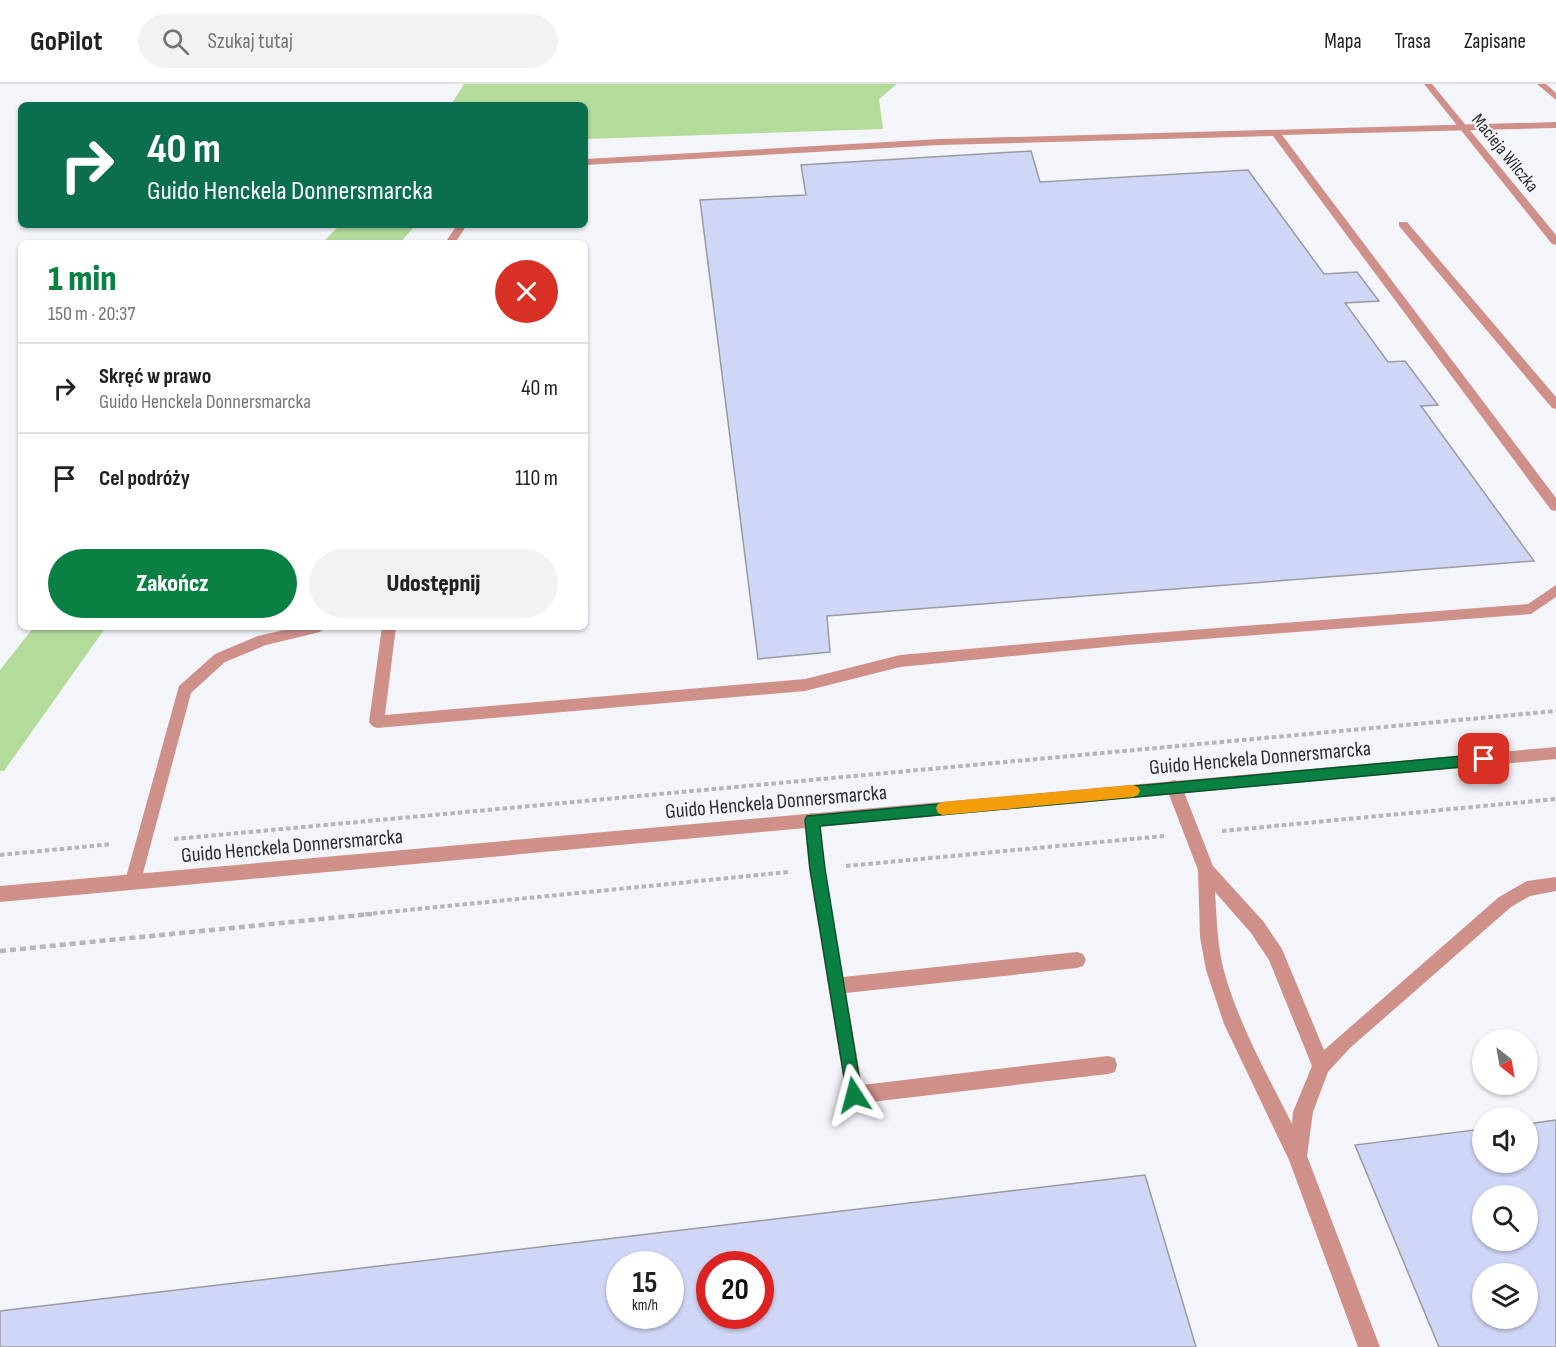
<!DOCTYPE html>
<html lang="pl">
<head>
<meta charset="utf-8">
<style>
	:root { --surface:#fff; --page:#f2f2f2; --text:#202124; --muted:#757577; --line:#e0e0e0; --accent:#0b8043 }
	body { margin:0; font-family:"Sofia Sans Condensed",sans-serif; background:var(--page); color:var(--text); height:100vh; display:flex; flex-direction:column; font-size:22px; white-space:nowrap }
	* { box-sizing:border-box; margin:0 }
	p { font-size:20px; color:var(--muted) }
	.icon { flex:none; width:33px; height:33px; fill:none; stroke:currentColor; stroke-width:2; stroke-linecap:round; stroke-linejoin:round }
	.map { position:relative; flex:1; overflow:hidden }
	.drawer { position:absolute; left:18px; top:156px; width:570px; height:390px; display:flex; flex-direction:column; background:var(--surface); border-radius:9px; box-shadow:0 2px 4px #0004 }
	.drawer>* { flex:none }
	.guide { position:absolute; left:18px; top:18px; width:570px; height:126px; border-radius:9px; box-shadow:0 2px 4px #0004; background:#0b6e4f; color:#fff; overflow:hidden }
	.needle { width:39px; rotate:149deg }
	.fabs { position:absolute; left:1472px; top:945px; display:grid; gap:12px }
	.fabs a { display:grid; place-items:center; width:66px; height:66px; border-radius:50%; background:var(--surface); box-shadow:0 2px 4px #0004; font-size:30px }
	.speed { position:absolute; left:606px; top:1167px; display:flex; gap:12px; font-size:30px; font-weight:700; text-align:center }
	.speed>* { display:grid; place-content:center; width:78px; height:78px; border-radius:50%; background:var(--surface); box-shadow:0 2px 4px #0004; line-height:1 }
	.speed small { font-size:15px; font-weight:400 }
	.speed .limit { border:9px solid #d22; background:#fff; color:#111 }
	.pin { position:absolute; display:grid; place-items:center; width:51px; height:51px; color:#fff; margin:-26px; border-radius:12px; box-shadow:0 3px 9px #0006 }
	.me { position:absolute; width:66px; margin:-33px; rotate:351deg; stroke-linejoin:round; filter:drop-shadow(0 0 4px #0008) }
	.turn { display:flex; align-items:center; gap:21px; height:126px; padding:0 30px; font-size:27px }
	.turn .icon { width:78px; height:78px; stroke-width:2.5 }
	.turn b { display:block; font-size:42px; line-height:51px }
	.round { display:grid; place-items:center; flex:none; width:63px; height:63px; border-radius:32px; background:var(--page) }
	.headline { display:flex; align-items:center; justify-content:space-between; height:102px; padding:0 30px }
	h1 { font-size:36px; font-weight:800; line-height:45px; color:var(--accent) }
	.cta { display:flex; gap:12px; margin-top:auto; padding:12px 30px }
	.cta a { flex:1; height:69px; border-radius:36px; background:var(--accent); color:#fff; font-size:24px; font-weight:800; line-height:69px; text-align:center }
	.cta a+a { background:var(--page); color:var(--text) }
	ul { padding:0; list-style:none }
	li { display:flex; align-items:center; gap:18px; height:90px; padding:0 30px; border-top:2px solid var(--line) }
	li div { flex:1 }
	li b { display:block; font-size:22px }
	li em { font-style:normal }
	header { display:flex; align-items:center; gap:36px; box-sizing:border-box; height:84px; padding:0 30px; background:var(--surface); border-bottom:2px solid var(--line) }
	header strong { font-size:28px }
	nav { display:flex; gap:33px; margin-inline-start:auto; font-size:21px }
	.search { width:420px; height:54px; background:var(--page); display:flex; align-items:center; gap:15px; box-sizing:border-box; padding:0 21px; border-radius:33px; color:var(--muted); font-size:22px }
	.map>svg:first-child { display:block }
	.green { fill:#b3dc9b }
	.building { fill:#cfd6f6; stroke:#9a9ba0; stroke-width:1.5; fill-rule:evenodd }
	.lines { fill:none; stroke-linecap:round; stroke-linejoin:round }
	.path-far1 { stroke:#b5b5ba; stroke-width:4; stroke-dasharray:4.5 3; stroke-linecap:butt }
	.path { stroke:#b5b5ba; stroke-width:4.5; stroke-dasharray:6 4; stroke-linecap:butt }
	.service { fill:#cf9089; fill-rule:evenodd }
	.minor { fill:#cf9089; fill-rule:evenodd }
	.route { fill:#0b8043; stroke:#07532c; stroke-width:1.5 }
	.slow { fill:#f59e0b }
	.labels { text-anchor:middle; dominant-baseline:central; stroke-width:4.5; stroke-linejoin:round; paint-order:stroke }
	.far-street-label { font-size:18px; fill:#2e2e30; stroke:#f4f5fb }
	.street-label { font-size:21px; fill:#2e2e30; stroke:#f4f5fb }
</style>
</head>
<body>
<header>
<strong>GoPilot</strong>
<div class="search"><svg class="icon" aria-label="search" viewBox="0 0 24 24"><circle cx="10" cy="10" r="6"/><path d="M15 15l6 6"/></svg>Szukaj tutaj</div>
<nav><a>Mapa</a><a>Trasa</a><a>Zapisane</a></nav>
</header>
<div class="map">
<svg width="1556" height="1263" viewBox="0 0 1556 1263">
	<rect width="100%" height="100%" fill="#f4f5fb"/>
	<!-- green -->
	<path class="green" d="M464 0H897L879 15 883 45 585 55V21H451Z
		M340 141H416L400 159H322Z
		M34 543H106L4 687H0V586Z"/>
	<!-- building -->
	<path class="building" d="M1031 67 1040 98 1248 86 1324 190 1357 188 1379 217 1345 219 1388 278 1405 277 1438 321 1421 322 1534 477 827 532 830 568 758 575 700 116 806 111 801 81Z
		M1556 1036V1263H1439L1355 1061 1482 1045V1078H1527V1040ZM1482 1112H1527V1156H1482ZM1482 1190H1527V1234H1482Z
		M1145 1091 1196 1263H0V1227ZM620 1180H670V1232H620ZM710 1180H760V1232H710Z"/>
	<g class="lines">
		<!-- path-far1 -->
		<path class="path-far1" d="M1222 747 1556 715
			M174 755 1556 627
			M0 771 112 760
			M846 782 1164 752
			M358 831 788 788"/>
		<!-- path -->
		<path class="path" d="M0 867 372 830"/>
		<!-- service -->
		<path class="service" d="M1537 0H1546L1556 9V16Z
			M1556 38V44L1282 51 1556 414V427L1551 426 1273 52 940 61 585 81V75L940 55Z
			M1399 138H1407L1556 313V325L1552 324 1399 142Z
			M457 141H467L455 159H445Z
			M1556 501V513L1531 530 1127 561 900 583 805 607 377 644 372 642 369 638 382 543H396L385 631 805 595 900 571 1127 551 1528 520Z
			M297 543H327L320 548 266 561 225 578 191 609 141 797 139 802 133 804 127 802 125 797 179 602 215 570 258 552Z
			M1174 696 1180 698 1182 703 1213 782 1263 837 1282 865 1324 966 1499 813 1527 797 1556 793V807L1530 812 1511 823 1350 964 1328 988 1313 1028 1307 1072 1380 1263H1358L1289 1076 1224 940 1206 886 1200 853 1198 786 1166 703 1168 698ZM1215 808 1251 849 1269 876 1312 982 1293 1028 1292 1040C1267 990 1239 941 1224 887 1217 861 1217 835 1215 808Z
			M812 729 818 731 820 736 825 785 843 893 1077 868 1083 870 1086 876 1083 882 1077 884 846 909 862 1001 1108 972 1115 974 1117 981 1115 988 1108 990 854 1020 847 1018 809 785 804 736 806 731Z"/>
		<!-- minor -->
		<path class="minor" d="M1424 0H1432L1556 151V161L1552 160Z
			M1556 663V675L0 818V802Z"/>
	</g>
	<!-- route -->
	<path class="route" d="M1484 670 1489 671 1491 675 1489 679 1484 681 820 742 825 785 862 1011 860 1017 854 1020 848 1017 810 785 805 736 807 732Z"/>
	<!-- slow -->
	<path class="slow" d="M1133 701 1138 703 1140 707 1138 711 1133 713 943 731 938 729 936 724 938 720 943 718Z"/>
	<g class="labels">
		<!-- far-street labels -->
		<g class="far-street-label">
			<text transform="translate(1505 69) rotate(51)">Macieja Wilczka</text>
		</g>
		<!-- street labels -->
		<g class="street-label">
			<text transform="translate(1260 674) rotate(-5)">Guido Henckela Donnersmarcka</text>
			<text transform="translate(776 718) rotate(-5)">Guido Henckela Donnersmarcka</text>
			<text transform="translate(292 762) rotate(-5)">Guido Henckela Donnersmarcka</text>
		</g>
	</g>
</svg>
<div class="fabs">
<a><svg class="needle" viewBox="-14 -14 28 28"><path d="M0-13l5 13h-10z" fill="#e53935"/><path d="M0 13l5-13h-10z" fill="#757577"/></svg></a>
<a><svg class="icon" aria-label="sound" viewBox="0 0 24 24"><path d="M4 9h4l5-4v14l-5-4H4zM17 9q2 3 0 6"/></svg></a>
<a><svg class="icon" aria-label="search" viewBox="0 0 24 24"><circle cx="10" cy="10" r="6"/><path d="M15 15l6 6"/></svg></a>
<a><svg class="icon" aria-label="layers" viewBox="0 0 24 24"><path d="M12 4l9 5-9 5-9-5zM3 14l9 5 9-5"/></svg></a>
</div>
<div class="speed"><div>15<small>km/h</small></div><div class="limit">20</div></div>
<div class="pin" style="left:1484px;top:675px;background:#d93025"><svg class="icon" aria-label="arrive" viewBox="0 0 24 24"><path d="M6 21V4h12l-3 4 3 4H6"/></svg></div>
<svg class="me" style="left:854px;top:1011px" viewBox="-20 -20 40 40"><path d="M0-17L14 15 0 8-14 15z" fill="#0b8043" stroke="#fff" stroke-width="4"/></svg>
<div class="guide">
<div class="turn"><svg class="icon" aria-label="right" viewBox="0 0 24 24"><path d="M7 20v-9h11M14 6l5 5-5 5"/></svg><div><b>40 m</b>Guido Henckela Donnersmarcka</div></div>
</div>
<section class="drawer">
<div class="headline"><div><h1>1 min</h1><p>150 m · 20:37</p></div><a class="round" style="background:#d93025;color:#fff"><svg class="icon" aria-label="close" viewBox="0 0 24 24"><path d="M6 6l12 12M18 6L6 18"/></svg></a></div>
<ul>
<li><svg class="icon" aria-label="right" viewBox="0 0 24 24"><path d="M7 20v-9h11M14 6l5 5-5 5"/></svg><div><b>Skręć w prawo</b><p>Guido Henckela Donnersmarcka</p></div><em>40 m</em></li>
<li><svg class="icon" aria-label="arrive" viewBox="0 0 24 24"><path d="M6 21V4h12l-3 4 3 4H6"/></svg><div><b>Cel podróży</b></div><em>110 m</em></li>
</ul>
<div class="cta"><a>Zakończ</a><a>Udostępnij</a></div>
</section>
</div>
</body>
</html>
